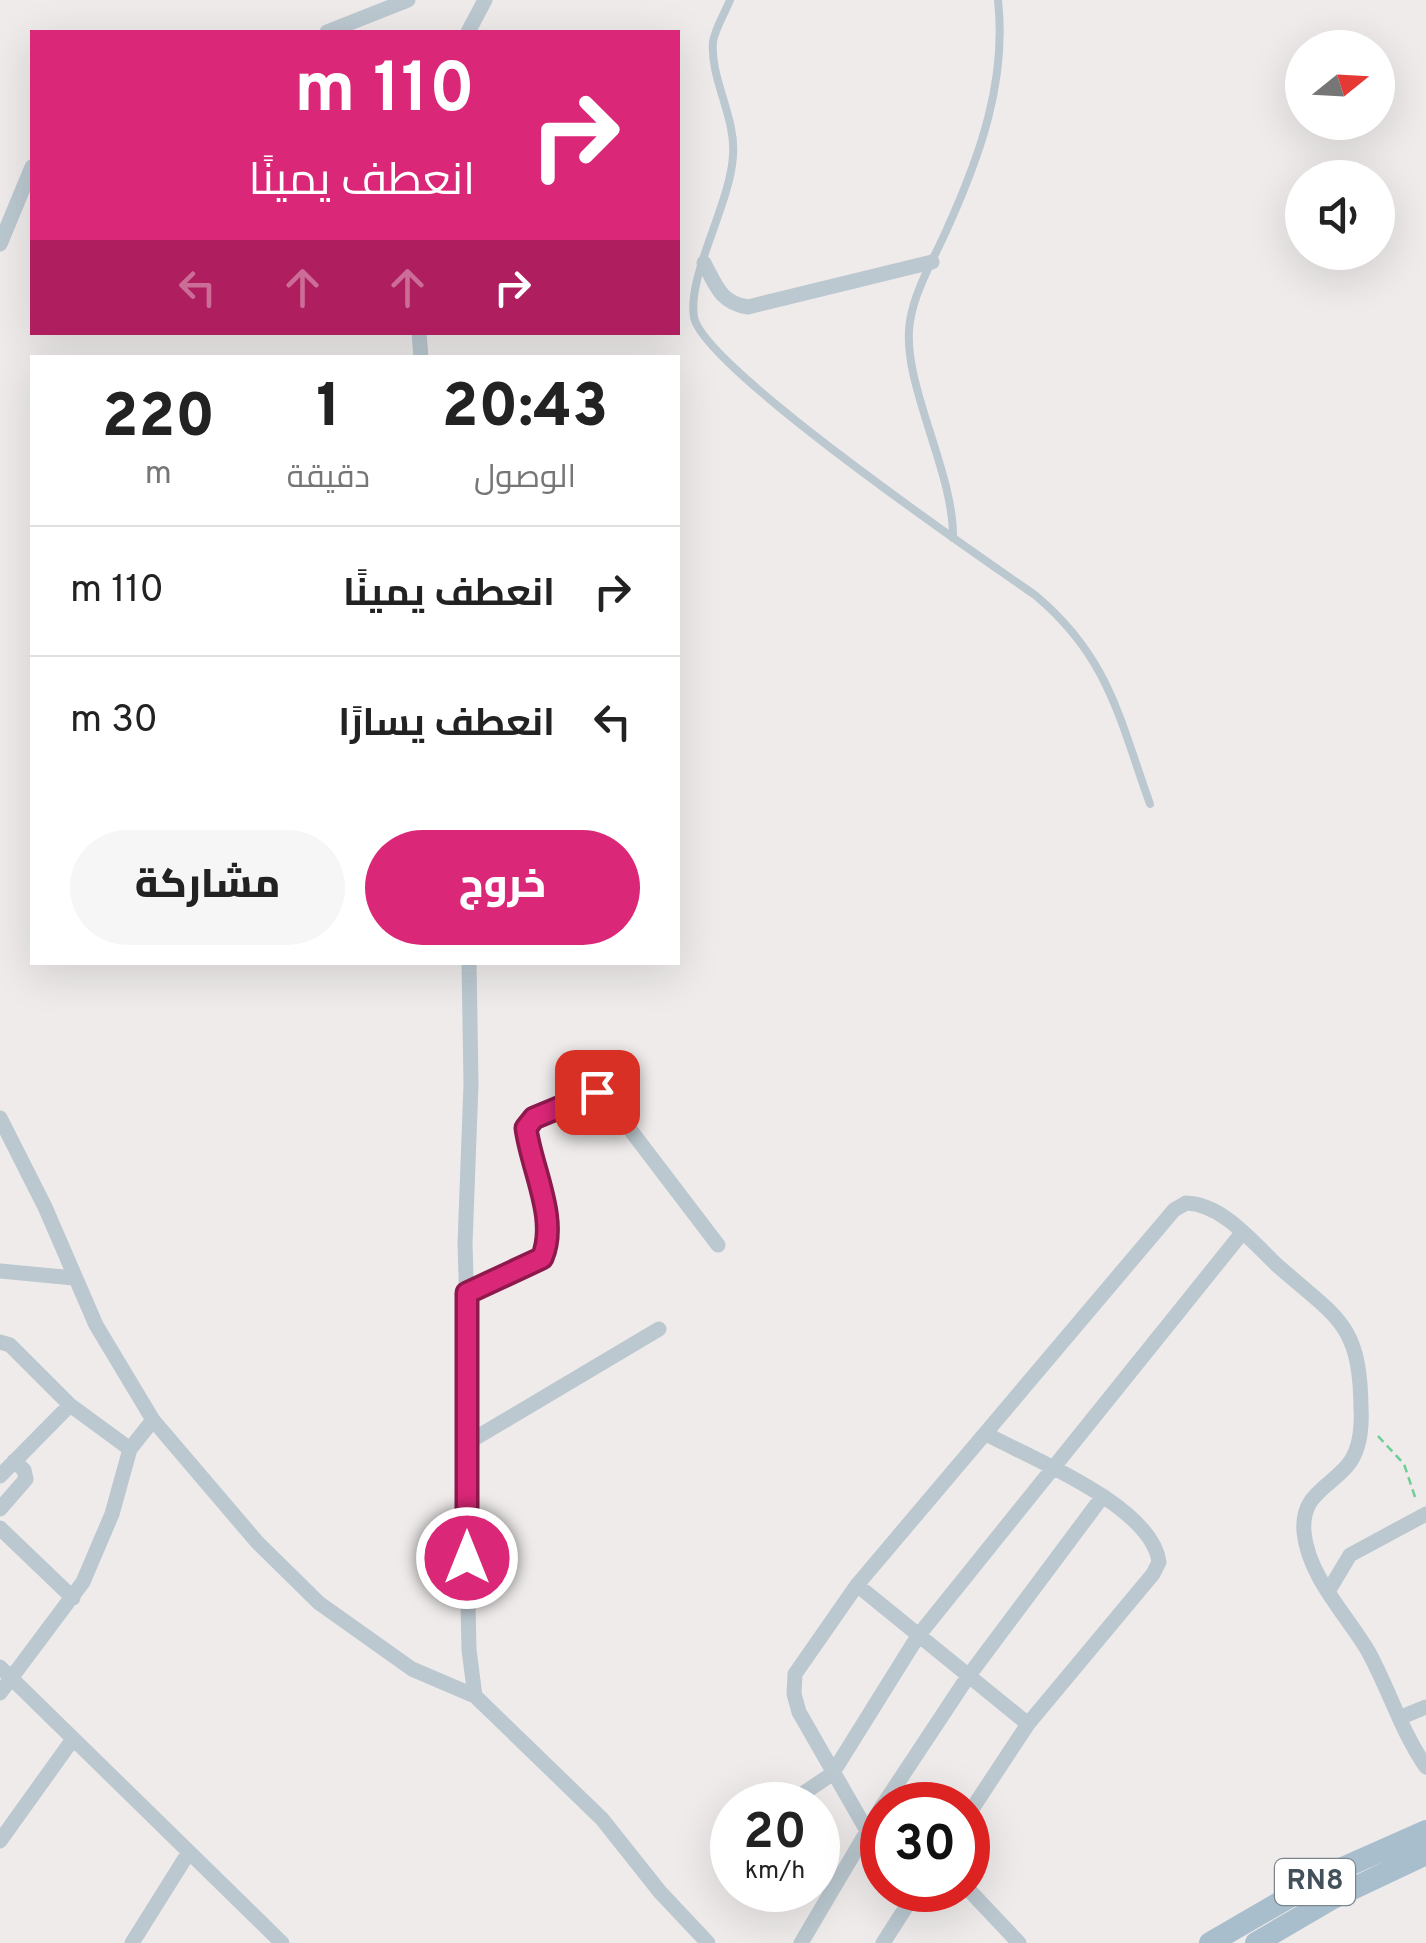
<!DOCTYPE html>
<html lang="ar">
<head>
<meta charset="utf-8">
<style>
	:root { --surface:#fff; --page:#f6f6f6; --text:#222; --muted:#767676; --line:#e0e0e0; --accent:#db2777 }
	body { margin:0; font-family:Overpass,Cairo,sans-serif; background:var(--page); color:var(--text); direction:rtl; height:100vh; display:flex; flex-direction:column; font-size:38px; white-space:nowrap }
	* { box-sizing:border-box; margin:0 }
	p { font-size:32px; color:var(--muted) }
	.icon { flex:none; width:55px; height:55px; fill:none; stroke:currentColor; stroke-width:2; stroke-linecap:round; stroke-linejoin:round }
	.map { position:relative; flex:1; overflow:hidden; direction:ltr }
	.details { position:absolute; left:30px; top:355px; width:650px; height:610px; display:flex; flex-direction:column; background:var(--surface); border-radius:0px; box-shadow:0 10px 40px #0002; direction:rtl }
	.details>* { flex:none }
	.top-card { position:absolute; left:30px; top:30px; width:650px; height:305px; border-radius:0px; box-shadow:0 10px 40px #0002; direction:rtl; background:#db2777; color:#fff; overflow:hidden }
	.needle { width:65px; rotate:72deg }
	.buttons { position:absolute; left:1285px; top:30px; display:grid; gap:20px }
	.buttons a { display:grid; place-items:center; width:110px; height:110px; border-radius:50%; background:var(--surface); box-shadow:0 10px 40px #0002; font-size:50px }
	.speed { position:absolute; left:710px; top:1782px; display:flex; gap:20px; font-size:50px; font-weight:700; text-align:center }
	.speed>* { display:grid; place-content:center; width:130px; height:130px; border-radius:50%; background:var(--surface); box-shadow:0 10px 40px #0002; line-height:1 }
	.speed small { font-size:25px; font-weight:400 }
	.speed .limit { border:15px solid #d22; background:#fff; color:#111 }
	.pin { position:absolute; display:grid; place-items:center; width:85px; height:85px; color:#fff; margin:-42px; border-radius:20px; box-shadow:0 5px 15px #0006 }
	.me { position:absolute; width:110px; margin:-55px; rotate:0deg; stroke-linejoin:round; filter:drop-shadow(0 0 8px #0008) }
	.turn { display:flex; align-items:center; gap:35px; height:210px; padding:0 40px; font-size:45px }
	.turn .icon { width:130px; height:130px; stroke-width:2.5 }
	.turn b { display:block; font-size:70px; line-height:85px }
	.lanes { display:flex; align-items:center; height:95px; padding:0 40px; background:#0003; justify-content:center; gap:50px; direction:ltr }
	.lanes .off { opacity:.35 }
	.eta { display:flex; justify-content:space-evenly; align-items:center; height:170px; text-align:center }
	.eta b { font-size:60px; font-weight:800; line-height:70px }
	.cta { display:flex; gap:20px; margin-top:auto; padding:20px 40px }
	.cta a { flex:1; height:115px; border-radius:60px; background:var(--accent); color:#fff; font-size:40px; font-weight:800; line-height:115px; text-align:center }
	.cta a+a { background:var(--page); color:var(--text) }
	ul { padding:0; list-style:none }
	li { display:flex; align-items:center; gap:30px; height:130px; padding:0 40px; border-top:2px solid var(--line) }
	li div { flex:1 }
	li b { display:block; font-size:38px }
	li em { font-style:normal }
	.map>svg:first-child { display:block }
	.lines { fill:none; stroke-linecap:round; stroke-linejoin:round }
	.path { stroke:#6dcf96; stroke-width:2.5; stroke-dasharray:8 5; stroke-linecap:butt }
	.service { stroke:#bbc8cf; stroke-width:8 }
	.minor { stroke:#bbc8cf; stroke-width:15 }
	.primary { stroke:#a9becd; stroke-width:22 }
	.route-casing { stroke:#8e194d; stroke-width:25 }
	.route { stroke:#db2777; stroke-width:18 }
	.labels { text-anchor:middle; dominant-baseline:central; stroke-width:8; stroke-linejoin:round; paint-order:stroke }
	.shield { fill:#fff; stroke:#7b858c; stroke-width:2.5 }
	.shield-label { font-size:28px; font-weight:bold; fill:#43515a }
</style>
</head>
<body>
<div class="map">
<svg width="1426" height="1943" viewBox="0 0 1426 1943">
	<rect width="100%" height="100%" fill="#efebeb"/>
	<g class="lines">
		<!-- path -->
		<path class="path" d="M1378 1436 1404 1464 1416 1500"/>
		<!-- service -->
		<path class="service" d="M730 0C725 13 715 28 713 42 710 79 736 117 733 155 731 203 687 275 694 317 703 367 980 557 1035 595 1109 657 1119 718 1150 804
			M953 538C954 470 900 381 910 321 915 289 934 259 947 229 980 156 1007 81 998 0"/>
		<!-- minor -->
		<path class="minor" d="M327 32 408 0
			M468 32 485 0
			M0 244 32 167
			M704 263C716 286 721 303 748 307L932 262
			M419 332 421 358
			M469 962 471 1084 465 1244 469 1374 467 1559 469 1650 475 1696 602 1819 660 1892 708 1943
			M0 1118 45 1207 96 1325 153 1420 257 1542 319 1603 412 1669 475 1696
			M0 1271 74 1278
			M467 1293 542 1258C559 1219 531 1168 525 1128L534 1117 597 1091 603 1094 718 1245
			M0 1342 10 1345 70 1405 130 1449
			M467 1443 659 1329
			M0 1476 70 1405
			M0 1509 26 1479 24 1470 14 1461
			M0 1528 73 1598
			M857 1585 1028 1724
			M1329 1590 1350 1555 1426 1514
			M0 1667 282 1943
			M0 1693 83 1582 112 1514 130 1449 153 1420
			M1399 1718 1426 1707
			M786 1805 832 1774 918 1636 1242 1233
			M883 1805 967 1678 1103 1496
			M968 1815 1028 1724 1153 1574 1159 1562C1152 1506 1031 1458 986 1434
			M0 1841 73 1739
			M882 1857 799 1712 794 1694 795 1674 857 1585 1174 1210 1186 1203C1223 1204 1253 1243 1278 1266 1338 1319 1360 1323 1361 1408 1362 1427 1360 1451 1347 1466 1327 1489 1301 1495 1304 1532 1308 1576 1346 1614 1368 1651 1389 1689 1401 1731 1426 1767
			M968 1889 1019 1943
			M132 1943 189 1852
			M801 1943 882 1806
			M883 1943 917 1890"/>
		<!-- primary -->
		<path class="primary" d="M1210 1943 1329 1874 1426 1831
			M1256 1943 1333 1898 1426 1854"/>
	</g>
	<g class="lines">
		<!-- route casing -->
		<g class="route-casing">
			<path id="route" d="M467 1558V1293L542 1258C559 1219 531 1168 526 1128L534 1118 597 1092"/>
		</g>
		<!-- route -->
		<use href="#route" class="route"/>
	</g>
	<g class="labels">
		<!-- shield labels -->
		<rect class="shield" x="1275" y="1859" width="80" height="46" rx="8"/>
		<g class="shield-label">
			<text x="1315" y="1882">RN8</text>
		</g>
	</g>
</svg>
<div class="buttons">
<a><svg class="needle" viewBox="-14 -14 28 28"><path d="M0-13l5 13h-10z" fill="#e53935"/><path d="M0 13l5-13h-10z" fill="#767676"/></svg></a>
<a><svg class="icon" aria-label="sound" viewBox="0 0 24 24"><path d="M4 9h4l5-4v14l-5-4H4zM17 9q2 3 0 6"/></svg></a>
</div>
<div class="speed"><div>20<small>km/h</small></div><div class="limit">30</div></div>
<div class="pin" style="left:597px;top:1092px;background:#d93025"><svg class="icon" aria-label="arrive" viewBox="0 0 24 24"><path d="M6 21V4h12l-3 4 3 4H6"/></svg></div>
<svg class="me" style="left:467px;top:1558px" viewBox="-20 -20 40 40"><circle r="17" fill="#db2777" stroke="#fff" stroke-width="3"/><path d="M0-11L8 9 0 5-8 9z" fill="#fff"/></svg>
<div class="top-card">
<div class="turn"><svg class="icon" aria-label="right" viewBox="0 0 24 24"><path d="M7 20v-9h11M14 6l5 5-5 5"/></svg><div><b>110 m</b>انعطف يمينًا</div></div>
<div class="lanes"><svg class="icon off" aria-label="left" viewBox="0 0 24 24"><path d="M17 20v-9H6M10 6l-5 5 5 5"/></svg><svg class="icon off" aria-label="ahead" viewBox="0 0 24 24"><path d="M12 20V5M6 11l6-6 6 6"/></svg><svg class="icon off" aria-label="ahead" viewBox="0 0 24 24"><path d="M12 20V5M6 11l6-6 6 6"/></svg><svg class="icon" aria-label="right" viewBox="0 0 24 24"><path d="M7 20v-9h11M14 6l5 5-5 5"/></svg></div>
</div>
<section class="details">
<div class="eta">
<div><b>20:43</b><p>الوصول</p></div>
<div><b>1</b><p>دقيقة</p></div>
<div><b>220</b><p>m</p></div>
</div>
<ul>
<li><svg class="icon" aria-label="right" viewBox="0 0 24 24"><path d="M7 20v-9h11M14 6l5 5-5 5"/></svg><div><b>انعطف يمينًا</b></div><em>110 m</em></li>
<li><svg class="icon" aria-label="left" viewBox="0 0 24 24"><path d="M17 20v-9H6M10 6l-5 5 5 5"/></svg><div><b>انعطف يسارًا</b></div><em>30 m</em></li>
</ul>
<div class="cta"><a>خروج</a><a>مشاركة</a></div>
</section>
</div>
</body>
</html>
